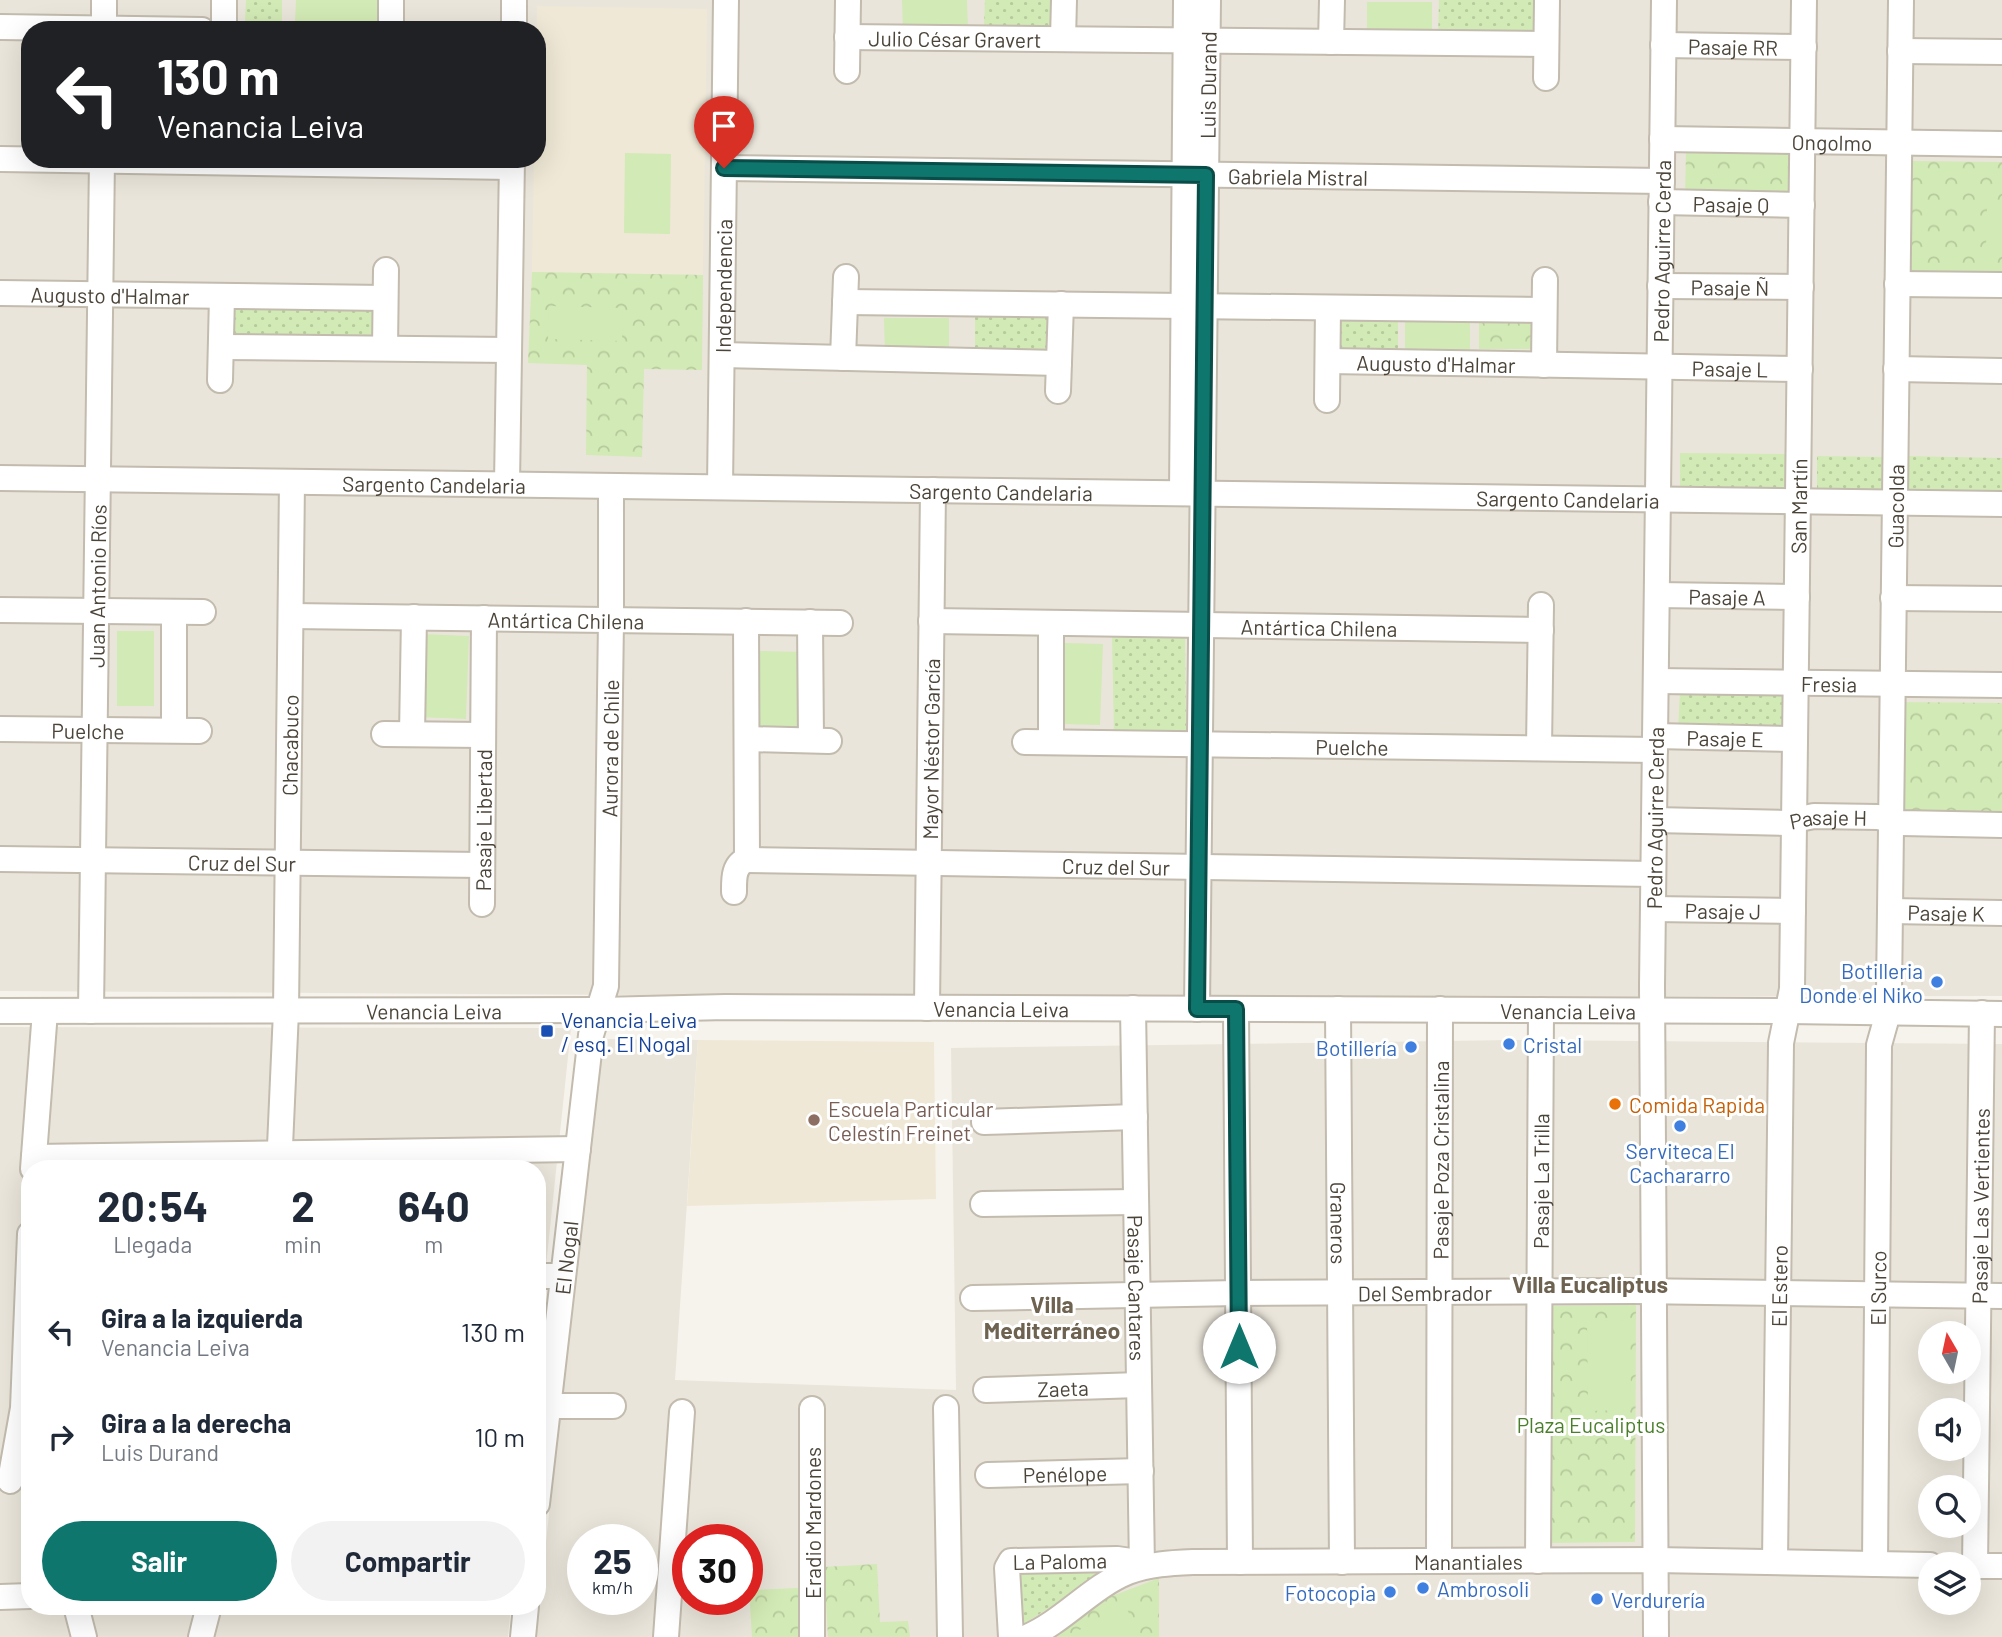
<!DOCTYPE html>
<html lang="es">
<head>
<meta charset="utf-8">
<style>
	:root { --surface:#fff; --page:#f2f2f3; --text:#1f2937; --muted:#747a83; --accent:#0f766e }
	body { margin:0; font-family:Barlow,sans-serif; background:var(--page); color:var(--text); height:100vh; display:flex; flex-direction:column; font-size:26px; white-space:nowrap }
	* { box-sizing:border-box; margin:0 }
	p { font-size:23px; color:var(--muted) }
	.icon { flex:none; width:38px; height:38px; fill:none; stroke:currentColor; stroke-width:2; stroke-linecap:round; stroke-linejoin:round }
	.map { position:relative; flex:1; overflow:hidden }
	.details { position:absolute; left:21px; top:1160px; width:525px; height:455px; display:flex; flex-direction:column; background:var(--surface); border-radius:28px; box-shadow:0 7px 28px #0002 }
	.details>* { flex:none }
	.top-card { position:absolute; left:21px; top:21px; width:525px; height:147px; border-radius:28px; box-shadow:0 7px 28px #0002; background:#202124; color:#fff; overflow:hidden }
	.needle { width:46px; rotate:351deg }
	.buttons { position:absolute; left:1918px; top:1321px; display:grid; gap:14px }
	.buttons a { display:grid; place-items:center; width:63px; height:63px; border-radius:50%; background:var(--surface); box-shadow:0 7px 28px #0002; font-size:35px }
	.speed { position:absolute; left:567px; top:1524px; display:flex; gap:14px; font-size:35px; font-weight:700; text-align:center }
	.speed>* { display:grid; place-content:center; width:91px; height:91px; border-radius:50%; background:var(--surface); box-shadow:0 7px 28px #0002; line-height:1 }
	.speed small { font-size:18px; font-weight:400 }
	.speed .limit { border:10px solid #d22; background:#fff; color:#111 }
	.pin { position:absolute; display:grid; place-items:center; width:60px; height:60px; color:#fff; margin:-72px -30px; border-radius:50% 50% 50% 0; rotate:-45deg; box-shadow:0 0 7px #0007 }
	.pin .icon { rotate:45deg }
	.me { position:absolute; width:77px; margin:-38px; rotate:0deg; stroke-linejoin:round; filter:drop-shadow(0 0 5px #0008) }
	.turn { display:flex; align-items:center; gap:24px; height:147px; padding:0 21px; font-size:32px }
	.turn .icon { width:91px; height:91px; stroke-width:2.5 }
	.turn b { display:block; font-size:49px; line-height:60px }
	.eta { display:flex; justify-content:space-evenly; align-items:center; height:119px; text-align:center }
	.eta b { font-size:42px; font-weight:700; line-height:49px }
	.primary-button { display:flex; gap:14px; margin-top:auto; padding:14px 21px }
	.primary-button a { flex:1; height:80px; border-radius:42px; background:var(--accent); color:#fff; font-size:28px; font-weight:700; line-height:80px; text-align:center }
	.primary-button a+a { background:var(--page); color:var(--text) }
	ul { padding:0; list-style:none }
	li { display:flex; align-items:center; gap:21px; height:105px; padding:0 21px }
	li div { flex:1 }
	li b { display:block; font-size:26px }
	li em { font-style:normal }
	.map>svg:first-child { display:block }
	.residential { fill:#eae5da; fill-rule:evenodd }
	.education { fill:#efe8d6 }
	.grass { fill:url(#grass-dots) }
	.park { fill:url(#park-crowns) }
	.pitch { fill:#d2eab5 }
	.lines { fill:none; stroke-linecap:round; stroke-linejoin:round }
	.minor-casing { stroke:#c2bbae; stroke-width:28 }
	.minor { stroke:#fff; stroke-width:24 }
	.route-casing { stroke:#0a4d48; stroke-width:18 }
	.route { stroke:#0f766e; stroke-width:12 }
	.shop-dot { fill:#3f7fe0; stroke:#fff; stroke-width:2.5 }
	.transit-dot { fill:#1a4fb4; stroke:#fff; stroke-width:2.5 }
	.food-dot { fill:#e8710a; stroke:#fff; stroke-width:2.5 }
	.education-dot { fill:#8d6e63; stroke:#fff; stroke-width:2.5 }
	.labels { text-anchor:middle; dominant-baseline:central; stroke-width:6; stroke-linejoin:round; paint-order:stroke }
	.street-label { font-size:21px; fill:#4b4439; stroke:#fff }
	.shop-label { font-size:21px; fill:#366cbe; stroke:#fff; text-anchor:end }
	.transit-label { font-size:21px; fill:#164399; stroke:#fff; text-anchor:start }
	.food-label { font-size:21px; fill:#c56008; stroke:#fff; text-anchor:start }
	.education-label { font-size:21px; fill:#785e54; stroke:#fff; text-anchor:start }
	.park-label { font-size:21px; fill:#4a7f2a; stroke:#fff }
	.neighbourhood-label { font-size:23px; font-weight:bold; fill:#6e6250; stroke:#fff }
</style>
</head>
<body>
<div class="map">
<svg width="2002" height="1637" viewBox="0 0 2002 1637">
	<defs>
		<pattern id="grass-dots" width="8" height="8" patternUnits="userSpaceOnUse" patternTransform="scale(1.75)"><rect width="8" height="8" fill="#d2eab5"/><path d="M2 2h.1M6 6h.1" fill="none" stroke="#b6ca9c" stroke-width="1.8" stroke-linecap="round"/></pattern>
		<pattern id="park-crowns" width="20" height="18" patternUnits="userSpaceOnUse" patternTransform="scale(1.75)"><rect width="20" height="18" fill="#d2eab5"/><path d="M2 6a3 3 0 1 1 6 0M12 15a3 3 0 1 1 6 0" fill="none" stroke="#b6ca9c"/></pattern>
	</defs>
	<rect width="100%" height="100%" fill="#f6f3ec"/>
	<!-- residential -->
	<path class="residential" d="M0 0H2002V996L958 997 0 991ZM30 30H537V159H30Z
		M0 1027 571 1028 537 1352V1169H30V1606L511 1607 508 1637H0Z
		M599 1039 698 1040 675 1380 956 1390 951 1048 1514 1040 2002 1044V1637H1159V1579L1048 1637H536ZM1930 1334H1969V1372H1930ZM1930 1410H1969V1449H1930ZM1930 1488H1969V1526H1930ZM583 1540H642V1600H583ZM688 1540H747V1600H688ZM1930 1564H1969V1603H1930Z"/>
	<!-- education -->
	<path class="education" d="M537 6 707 9 703 275 532 272 534 159H537Z
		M698 1040 934 1042 936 1199 687 1206Z"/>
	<!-- grass -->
	<path class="grass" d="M246 0H282V22L245 21Z
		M985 0H1055V26L984 27Z
		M1439 0H1535V38L1438 39Z
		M376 304 382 336 232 341 227 307Z
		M975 314 1053 315 1052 351 975 349Z
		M1336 319 1398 320V349H1335Z
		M1680 453 1792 454 1791 494H1680Z
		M1817 456 1883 457 1882 492 1817 490Z
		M1905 456 2002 458V495L1904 494Z
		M1185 635 1186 733 1114 735 1112 636Z
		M1680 691 1791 694 1789 735 1678 731Z
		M1011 1565H1117L1014 1630Z"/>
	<!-- park -->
	<path class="park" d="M1686 151 1795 154 1794 200 1685 197Z
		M1912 161 2002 162V271H1910Z
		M532 272 703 275 702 370 644 369 642 457 586 455 587 365 528 363Z
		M1479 319 1542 320V349H1479Z
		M1897 702 2002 703V812H1897Z
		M1636 1305 1635 1542 1545 1543 1547 1306Z
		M877 1564 880 1622 908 1621 910 1637H828L824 1567Z
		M1159 1578V1637H1048L1102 1600Z
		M798 1588 800 1637H752L749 1590Z"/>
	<!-- pitch -->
	<path class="pitch" d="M296 0H377V22H295Z
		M902 0H967L968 31 903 32Z
		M1367 2H1432V31H1367Z
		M625 153 671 154 670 234 624 233Z
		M1987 209H2002V248H1986Z
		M549 306 623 308 622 341 548 339Z
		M884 318H949V352L885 353Z
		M1405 322H1470V352L1405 351Z
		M117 631H154V706H117Z
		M421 634 469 636 466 719 418 717Z
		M1064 643 1103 644 1100 725 1062 724Z
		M757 651 803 652 801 733 755 732Z
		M1630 1320 1631 1410 1588 1411 1587 1321Z
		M1127 1609 1139 1637H1063Z"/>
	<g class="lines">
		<!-- minor casing -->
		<g class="minor-casing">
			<g id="minor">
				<path d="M0 27 202 30"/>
				<path d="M104 30V0"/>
				<path d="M224 30V0"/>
				<path d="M391 30V0"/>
				<path d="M514 30V0"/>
				<path id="s1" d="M847 37 1546 44"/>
				<path d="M1063 39 1064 0"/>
				<path d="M1331 42 1332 0"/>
				<path id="s2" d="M1663 45 1804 47"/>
				<path d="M1900 51 2002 52"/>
				<path d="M847 71 848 0"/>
				<path d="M1546 78 1547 0"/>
				<path id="s3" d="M1662 139 2002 144"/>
				<path d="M0 159 511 167"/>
				<path id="s4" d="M724 168 1662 181"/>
				<path id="s5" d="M1661 202 1802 205"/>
				<path d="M1897 284 2002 285"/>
				<path id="s6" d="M1660 286 1801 287"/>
				<path id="s7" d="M0 293 385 298"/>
				<path d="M845 302 1544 310"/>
				<path d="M221 347 509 350"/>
				<path d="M385 348 386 270"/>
				<path d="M722 355 1059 363"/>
				<path d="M843 358 846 277"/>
				<path id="s8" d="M1328 361 1800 369"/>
				<path d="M1544 365 1545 280"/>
				<path d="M1896 369 2002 371"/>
				<path d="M220 380 222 296"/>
				<path d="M1058 391 1061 304"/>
				<path d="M1327 400 1328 308"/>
				<path id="s9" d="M0 478 2002 504"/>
				<path d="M507 484 512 159"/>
				<path id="s10" d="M720 487 726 0"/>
				<path d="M1182 493 1186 0"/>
				<path id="s11" d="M1657 595 1797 597"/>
				<path d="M1893 598 2002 599"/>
				<path d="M0 610 203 612"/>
				<path id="s12" d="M291 616 840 623"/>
				<path d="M746 621 747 860"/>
				<path id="s13" d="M931 621 1541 630"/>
				<path d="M810 622 811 740"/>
				<path id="s14" d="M1656 681 2002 685"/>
				<path id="s15" d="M0 729 199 731"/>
				<path d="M174 730V612"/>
				<path d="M384 734 483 735"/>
				<path d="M412 734 414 617"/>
				<path id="s16" d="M1655 736 1795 739"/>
				<path d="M747 739 829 741"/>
				<path id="s17" d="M1025 742 1655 750"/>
				<path d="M1051 742V623"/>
				<path d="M1539 748 1541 605"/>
				<path id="s18" d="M1654 820 1786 823 1794 820 1814 816 1878 817 1901 823 2002 825"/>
				<path id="s19" d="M0 859 482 865"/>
				<path id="s20" d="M747 860 1653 874"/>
				<path d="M734 892C734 880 733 864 747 860"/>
				<path id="s21" d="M482 904 484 618"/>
				<path id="s22" d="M1653 909 1793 911"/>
				<path id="s23" d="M1890 911 2002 913"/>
				<path id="s24" d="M927 1008 933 490"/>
				<path id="s25" d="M1133 1008 1142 1567"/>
				<path id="s26" d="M1197 1009 1208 0"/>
				<path d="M1236 1009 1240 1562"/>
				<path id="s27" d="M1338 1009 1342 1562"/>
				<path id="s28" d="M0 1011 599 1010 726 1007 1787 1011 2002 1014"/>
				<path id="s29" d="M91 1011 102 159"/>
				<path d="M984 1122 1135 1117"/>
				<path d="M34 1157 578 1149"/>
				<path d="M33 1169 45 1011"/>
				<path id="s30" d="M279 1169 286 1011 292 482"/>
				<path d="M983 1204 1136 1202"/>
				<path d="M537 1276H563"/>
				<path id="s31" d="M973 1298 1238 1293 1634 1291 2002 1296"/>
				<path id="s32" d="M986 1390 1139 1385"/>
				<path d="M537 1406H613"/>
				<path d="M946 1408 950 1637"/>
				<path d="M812 1409V1637"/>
				<path id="s33" d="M988 1475 1141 1471"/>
				<path d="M10 1481 23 1408 30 1234"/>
				<path id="s34" d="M537 1504 591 1035 606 986 611 620V486"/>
				<path id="s35" d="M1439 1561 1440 1009"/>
				<path id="s36" d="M1538 1561 1541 1010"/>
				<path id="s37" d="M1775 1562 1781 1043 1792 989 1804 0"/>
				<path id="s38" d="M1875 1564 1879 1045 1888 1013 1889 993 1901 0"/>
				<path d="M1969 1566H2002"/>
				<path id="s39" d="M1975 1566 1982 1013"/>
				<path d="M0 1597 30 1596"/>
				<path d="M76 1606 84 1637"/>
				<path d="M201 1637 209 1606"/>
				<path d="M523 1637 526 1606"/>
				<path d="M666 1637 682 1412"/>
				<path id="s40" d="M1011 1637 1007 1568 1011 1561 1117 1559 1131 1561 1142 1567"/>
				<path id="s41" d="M1027 1637C1064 1621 1091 1587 1128 1572 1149 1564 1171 1563 1193 1562L1655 1560 1930 1565"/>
				<path id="s42" d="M1656 1637 1652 985 1664 0"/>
			</g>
		</g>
		<!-- minor -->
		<use href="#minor" class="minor"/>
	</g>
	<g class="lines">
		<!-- route casing -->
		<g class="route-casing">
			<path id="route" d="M724 168 1206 175 1197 1009H1236L1239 1347"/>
		</g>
		<!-- route -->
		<use href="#route" class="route"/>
	</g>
	<!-- markers -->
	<g class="shop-dot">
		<circle cx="1937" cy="982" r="7"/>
		<circle cx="1509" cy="1044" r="7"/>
		<circle cx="1411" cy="1047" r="7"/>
		<circle cx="1680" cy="1126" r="7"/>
		<circle cx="1423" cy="1588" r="7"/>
		<circle cx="1390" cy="1592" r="7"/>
		<circle cx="1597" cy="1599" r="7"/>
	</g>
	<rect class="transit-dot" x="540" y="1024" width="14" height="14" rx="3.5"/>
	<circle class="food-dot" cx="1615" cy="1104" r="7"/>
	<circle class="education-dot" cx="814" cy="1120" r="7"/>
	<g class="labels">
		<!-- street labels -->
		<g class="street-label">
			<text stroke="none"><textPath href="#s1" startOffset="108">Julio César Gravert</textPath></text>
			<text stroke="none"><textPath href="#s2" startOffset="70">Pasaje RR</textPath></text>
			<text stroke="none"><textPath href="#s26" startOffset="924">Luis Durand</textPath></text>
			<text stroke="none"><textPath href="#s3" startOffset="170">Ongolmo</textPath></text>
			<text stroke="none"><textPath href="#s4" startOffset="574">Gabriela Mistral</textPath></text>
			<text stroke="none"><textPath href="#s5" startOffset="70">Pasaje Q</textPath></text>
			<text stroke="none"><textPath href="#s42" startOffset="1386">Pedro Aguirre Cerda</textPath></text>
			<text stroke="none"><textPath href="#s10" startOffset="201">Independencia</textPath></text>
			<text stroke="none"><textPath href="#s6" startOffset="70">Pasaje Ñ</textPath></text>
			<text stroke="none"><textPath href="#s7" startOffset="110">Augusto d'Halmar</textPath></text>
			<text stroke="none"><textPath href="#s8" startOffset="108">Augusto d'Halmar</textPath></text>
			<text stroke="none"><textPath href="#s8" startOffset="402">Pasaje L</textPath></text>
			<text stroke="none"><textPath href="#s9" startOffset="434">Sargento Candelaria</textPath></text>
			<text stroke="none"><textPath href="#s9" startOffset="1001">Sargento Candelaria</textPath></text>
			<text stroke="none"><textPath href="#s9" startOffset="1568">Sargento Candelaria</textPath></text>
			<text stroke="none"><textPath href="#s37" startOffset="1057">San Martín</textPath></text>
			<text stroke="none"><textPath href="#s38" startOffset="1059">Guacolda</textPath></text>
			<text stroke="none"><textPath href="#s29" startOffset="425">Juan Antonio Ríos</textPath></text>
			<text stroke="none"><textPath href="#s11" startOffset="70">Pasaje A</textPath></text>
			<text stroke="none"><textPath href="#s12" startOffset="275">Antártica Chilena</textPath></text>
			<text stroke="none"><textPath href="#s13" startOffset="388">Antártica Chilena</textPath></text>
			<text stroke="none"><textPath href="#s14" startOffset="173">Fresia</textPath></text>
			<text stroke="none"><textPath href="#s15" startOffset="88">Puelche</textPath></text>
			<text stroke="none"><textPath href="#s16" startOffset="70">Pasaje E</textPath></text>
			<text stroke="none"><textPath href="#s30" startOffset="424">Chacabuco</textPath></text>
			<text stroke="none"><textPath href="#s17" startOffset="327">Puelche</textPath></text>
			<text stroke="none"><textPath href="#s34" startOffset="761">Aurora de Chile</textPath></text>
			<text stroke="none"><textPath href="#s24" startOffset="259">Mayor Néstor García</textPath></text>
			<text stroke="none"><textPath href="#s42" startOffset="819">Pedro Aguirre Cerda</textPath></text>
			<text stroke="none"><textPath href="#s21" startOffset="84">Pasaje Libertad</textPath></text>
			<text stroke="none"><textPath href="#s18" startOffset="175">Pasaje H</textPath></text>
			<text stroke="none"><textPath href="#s19" startOffset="242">Cruz del Sur</textPath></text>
			<text stroke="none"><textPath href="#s20" startOffset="369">Cruz del Sur</textPath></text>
			<text stroke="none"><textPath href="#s22" startOffset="70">Pasaje J</textPath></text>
			<text stroke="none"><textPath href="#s23" startOffset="56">Pasaje K</textPath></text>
			<text stroke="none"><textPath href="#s28" startOffset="1001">Venancia Leiva</textPath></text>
			<text stroke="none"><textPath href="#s28" startOffset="1568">Venancia Leiva</textPath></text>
			<text stroke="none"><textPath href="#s28" startOffset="434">Venancia Leiva</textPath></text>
			<text stroke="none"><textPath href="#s35" startOffset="401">Pasaje Poza Cristalina</textPath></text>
			<text stroke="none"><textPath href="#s36" startOffset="380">Pasaje La Trilla</textPath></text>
			<text stroke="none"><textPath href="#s39" startOffset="360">Pasaje Las Vertientes</textPath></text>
			<text stroke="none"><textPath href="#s27" startOffset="214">Graneros</textPath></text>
			<text stroke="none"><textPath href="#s34" startOffset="248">El Nogal</textPath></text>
			<text stroke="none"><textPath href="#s37" startOffset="276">El Estero</textPath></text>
			<text stroke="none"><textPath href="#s25" startOffset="280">Pasaje Cantares</textPath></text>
			<text stroke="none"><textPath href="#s38" startOffset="276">El Surco</textPath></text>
			<text stroke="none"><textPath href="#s31" startOffset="452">Del Sembrador</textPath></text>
			<text stroke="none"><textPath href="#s32" startOffset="77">Zaeta</textPath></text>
			<text stroke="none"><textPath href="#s33" startOffset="77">Penélope</textPath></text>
			<text transform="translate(812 1523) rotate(-90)">Eradio Mardones</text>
			<text stroke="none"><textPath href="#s41" startOffset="462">Manantiales</textPath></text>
			<text stroke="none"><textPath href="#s40" startOffset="126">La Paloma</textPath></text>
		</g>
		<!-- shop labels -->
		<g class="shop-label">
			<text x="1923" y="970">Botilleria<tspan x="1923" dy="24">Donde el Niko</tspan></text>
			<text x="1523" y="1044" text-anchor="start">Cristal</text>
			<text x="1397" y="1047">Botillería</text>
			<text x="1680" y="1150" text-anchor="middle">Serviteca El<tspan x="1680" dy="24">Cachararro</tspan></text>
			<text x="1437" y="1588" text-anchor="start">Ambrosoli</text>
			<text x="1376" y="1592">Fotocopia</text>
			<text x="1611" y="1599" text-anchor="start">Verdurería</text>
		</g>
		<!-- transit labels -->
		<g class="transit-label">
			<text x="561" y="1019">Venancia Leiva<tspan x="561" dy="24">/ esq. El Nogal</tspan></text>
		</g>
		<!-- food labels -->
		<g class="food-label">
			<text x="1629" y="1104">Comida Rapida</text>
		</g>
		<!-- education labels -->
		<g class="education-label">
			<text x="828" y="1108">Escuela Particular<tspan x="828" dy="24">Celestín Freinet</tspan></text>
		</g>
		<!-- park labels -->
		<g class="park-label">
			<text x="1591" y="1424">Plaza Eucaliptus</text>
		</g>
		<!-- neighbourhood labels -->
		<g class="neighbourhood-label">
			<text x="1590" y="1284">Villa Eucaliptus</text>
			<text x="1052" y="1304">Villa<tspan x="1052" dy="26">Mediterráneo</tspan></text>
		</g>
	</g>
</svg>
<div class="buttons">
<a><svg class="needle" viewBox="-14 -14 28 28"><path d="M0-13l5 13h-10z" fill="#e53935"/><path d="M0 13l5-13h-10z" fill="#747a83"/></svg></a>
<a><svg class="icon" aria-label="sound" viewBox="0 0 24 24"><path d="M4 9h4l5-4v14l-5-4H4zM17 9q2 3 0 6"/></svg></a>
<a><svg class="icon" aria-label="search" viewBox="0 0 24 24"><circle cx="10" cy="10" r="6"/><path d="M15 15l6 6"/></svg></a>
<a><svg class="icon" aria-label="layers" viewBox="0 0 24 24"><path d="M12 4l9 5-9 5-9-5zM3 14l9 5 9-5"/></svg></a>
</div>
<div class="speed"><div>25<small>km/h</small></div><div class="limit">30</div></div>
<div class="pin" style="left:724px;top:168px;background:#d93025"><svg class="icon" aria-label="arrive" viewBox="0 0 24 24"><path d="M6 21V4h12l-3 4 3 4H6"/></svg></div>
<svg class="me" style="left:1239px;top:1347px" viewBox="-20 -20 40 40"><circle r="19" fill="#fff"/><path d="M0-13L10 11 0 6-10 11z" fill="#0f766e"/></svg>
<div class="top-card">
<div class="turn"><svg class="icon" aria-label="left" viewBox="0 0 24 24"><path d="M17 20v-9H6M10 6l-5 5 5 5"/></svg><div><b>130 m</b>Venancia Leiva</div></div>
</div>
<section class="details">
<div class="eta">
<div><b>20:54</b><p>Llegada</p></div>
<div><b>2</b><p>min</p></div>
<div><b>640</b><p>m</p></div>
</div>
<ul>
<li><svg class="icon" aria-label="left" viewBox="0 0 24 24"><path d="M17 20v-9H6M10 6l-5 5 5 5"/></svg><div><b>Gira a la izquierda</b><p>Venancia Leiva</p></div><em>130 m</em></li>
<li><svg class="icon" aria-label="right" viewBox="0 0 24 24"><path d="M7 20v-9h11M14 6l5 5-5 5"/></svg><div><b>Gira a la derecha</b><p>Luis Durand</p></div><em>10 m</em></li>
</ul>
<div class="primary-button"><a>Salir</a><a>Compartir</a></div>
</section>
</div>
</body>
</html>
